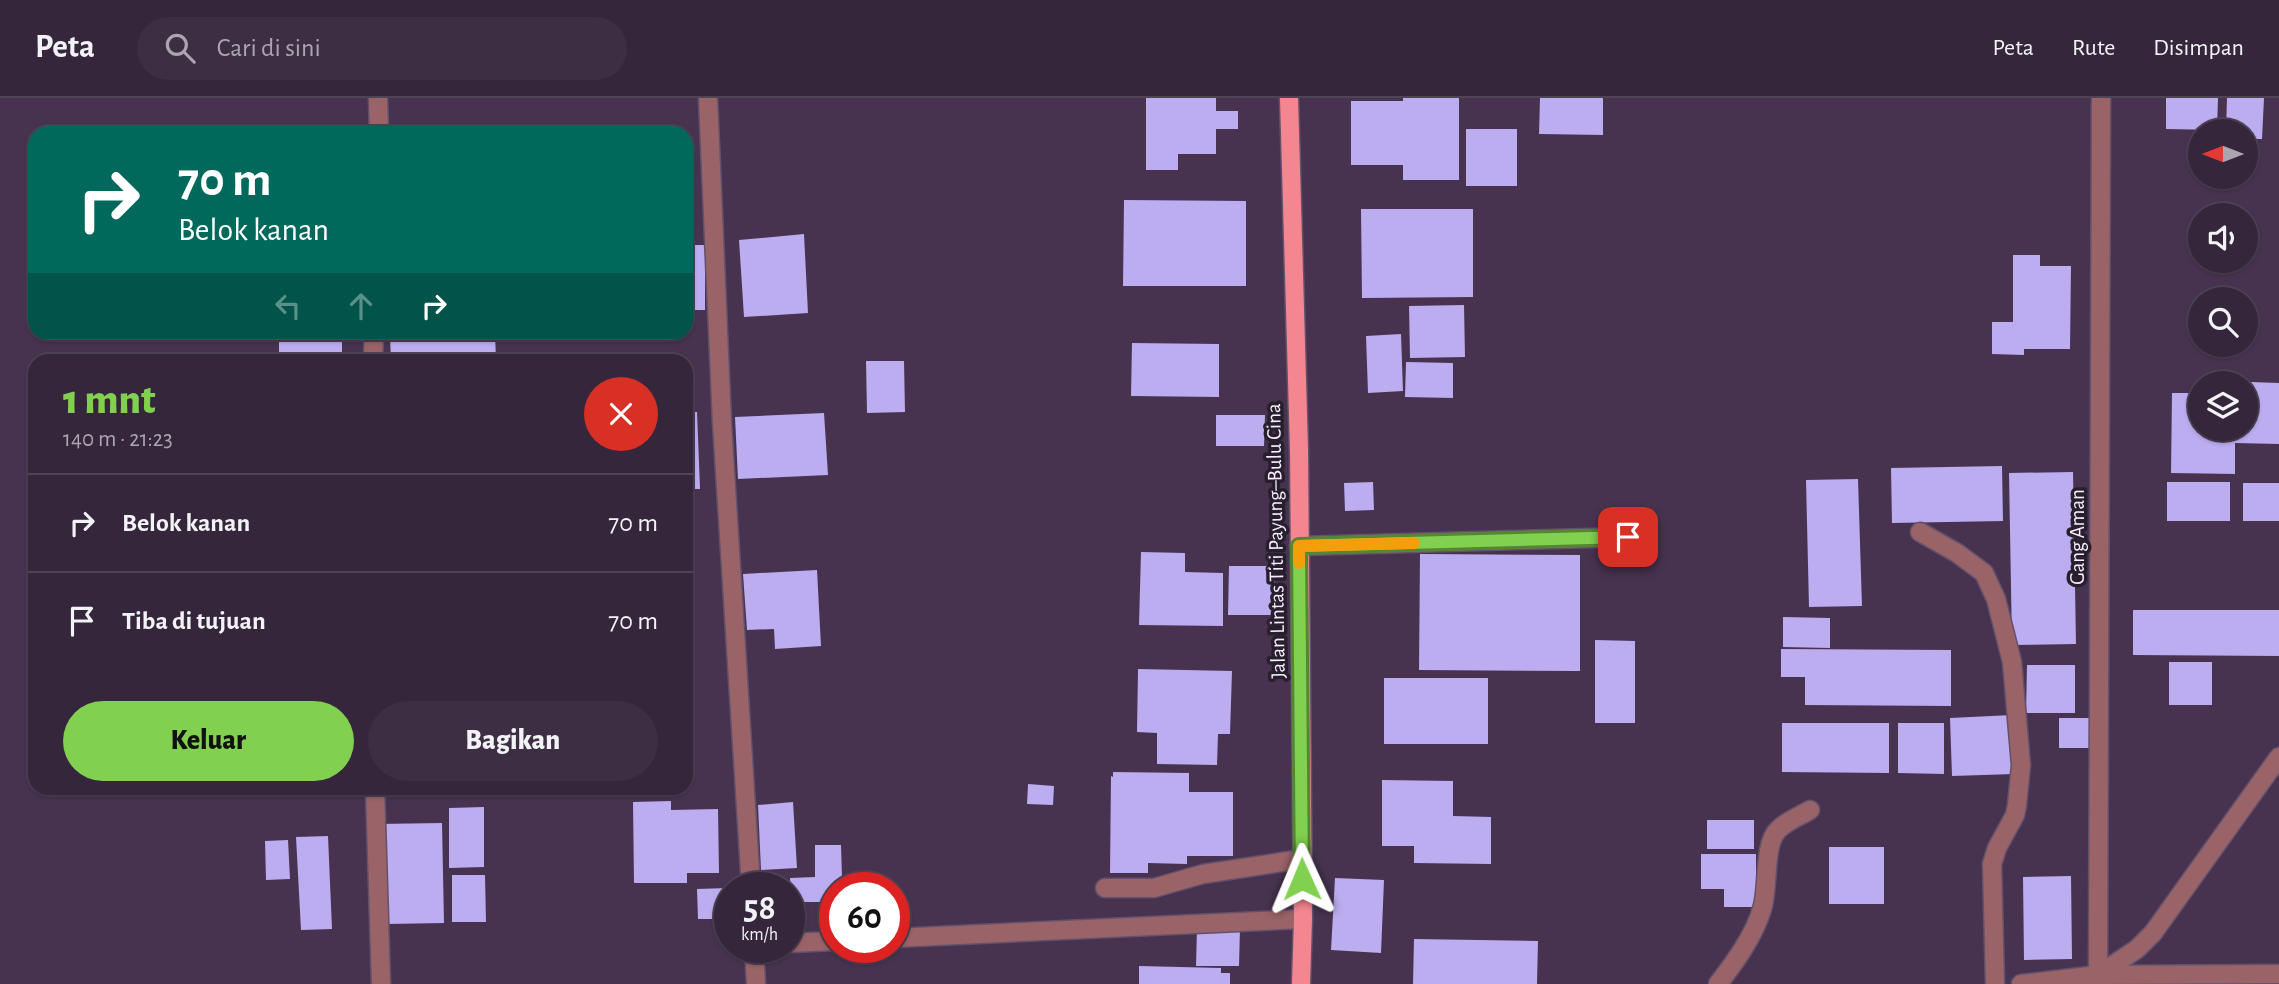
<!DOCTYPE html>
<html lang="id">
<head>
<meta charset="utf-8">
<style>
	:root { --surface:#35263c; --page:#3d2e43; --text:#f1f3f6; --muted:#aaa5af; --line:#4f4356; --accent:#82d04f }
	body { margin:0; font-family:"Alegreya Sans",sans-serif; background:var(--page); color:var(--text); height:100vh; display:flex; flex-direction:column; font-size:26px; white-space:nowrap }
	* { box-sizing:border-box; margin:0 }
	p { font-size:23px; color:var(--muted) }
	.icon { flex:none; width:38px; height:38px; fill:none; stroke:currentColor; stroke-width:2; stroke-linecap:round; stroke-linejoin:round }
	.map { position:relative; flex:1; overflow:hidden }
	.side { position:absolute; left:28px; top:256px; width:665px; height:441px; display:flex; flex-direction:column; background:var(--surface); border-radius:21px; box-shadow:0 2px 5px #0004,0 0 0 2px var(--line) }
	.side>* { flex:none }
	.guide { position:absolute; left:28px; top:28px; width:665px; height:214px; border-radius:21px; box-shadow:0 2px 5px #0004,0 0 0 2px var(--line); background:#00695c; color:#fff; overflow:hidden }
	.needle { width:46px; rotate:270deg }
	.tools { position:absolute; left:2188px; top:21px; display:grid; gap:14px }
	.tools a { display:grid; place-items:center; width:70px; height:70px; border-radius:50%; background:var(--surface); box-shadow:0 2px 5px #0004,0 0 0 2px var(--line); font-size:35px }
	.speed { position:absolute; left:714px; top:774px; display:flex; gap:14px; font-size:35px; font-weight:700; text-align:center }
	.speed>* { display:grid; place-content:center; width:91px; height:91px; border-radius:50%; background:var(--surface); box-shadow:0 2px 5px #0004,0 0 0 2px var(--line); line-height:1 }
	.speed small { font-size:18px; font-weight:400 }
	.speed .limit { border:10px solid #d22; background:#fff; color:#111 }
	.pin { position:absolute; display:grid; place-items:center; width:60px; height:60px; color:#fff; margin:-30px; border-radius:14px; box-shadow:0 4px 10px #0006 }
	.me { position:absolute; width:77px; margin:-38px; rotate:359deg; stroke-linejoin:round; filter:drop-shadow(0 0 5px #0008) }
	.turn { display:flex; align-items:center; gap:24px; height:147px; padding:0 35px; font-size:32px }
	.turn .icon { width:91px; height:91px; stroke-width:2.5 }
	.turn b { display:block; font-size:49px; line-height:60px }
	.lanes { display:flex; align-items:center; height:66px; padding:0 35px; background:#0003; justify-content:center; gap:35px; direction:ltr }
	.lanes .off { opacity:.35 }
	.round { display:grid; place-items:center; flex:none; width:74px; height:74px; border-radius:37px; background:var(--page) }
	.head { display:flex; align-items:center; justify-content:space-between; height:119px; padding:0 35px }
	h1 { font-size:42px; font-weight:800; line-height:52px; color:var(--accent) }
	.button { display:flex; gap:14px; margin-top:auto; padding:14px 35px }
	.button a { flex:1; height:80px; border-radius:42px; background:var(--accent); color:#111; font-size:28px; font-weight:800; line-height:80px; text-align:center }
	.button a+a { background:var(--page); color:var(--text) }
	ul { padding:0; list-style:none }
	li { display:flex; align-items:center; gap:21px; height:98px; padding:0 35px; border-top:2px solid var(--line) }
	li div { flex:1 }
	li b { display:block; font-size:26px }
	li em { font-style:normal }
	header { display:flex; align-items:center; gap:42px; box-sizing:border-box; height:98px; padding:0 35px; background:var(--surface); border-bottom:2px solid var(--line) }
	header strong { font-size:33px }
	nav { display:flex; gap:38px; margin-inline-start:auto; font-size:24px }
	.search { width:490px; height:63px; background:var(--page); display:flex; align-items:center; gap:18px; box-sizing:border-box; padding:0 24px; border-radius:38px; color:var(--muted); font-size:26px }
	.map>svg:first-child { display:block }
	.building { fill:#bcacf0 }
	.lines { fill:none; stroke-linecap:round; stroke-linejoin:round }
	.lane-casing { stroke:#63516c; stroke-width:21 }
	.street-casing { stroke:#63516c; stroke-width:21 }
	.primary-casing { stroke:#63516c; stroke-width:21 }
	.lane { stroke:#9a6367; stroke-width:18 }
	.street { stroke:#9a6367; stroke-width:18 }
	.primary { stroke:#f48690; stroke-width:18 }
	.route-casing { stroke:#548733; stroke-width:18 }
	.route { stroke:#82d04f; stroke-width:12 }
	.slow { stroke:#f59e0b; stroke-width:12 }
	.labels { text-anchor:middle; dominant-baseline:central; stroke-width:7; stroke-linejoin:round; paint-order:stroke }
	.street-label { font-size:21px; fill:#f8ecfe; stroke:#281f2d }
</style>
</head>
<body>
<header>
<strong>Peta</strong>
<div class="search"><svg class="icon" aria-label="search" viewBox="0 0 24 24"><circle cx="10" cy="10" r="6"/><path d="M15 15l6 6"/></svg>Cari di sini</div>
<nav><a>Peta</a><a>Rute</a><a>Disimpan</a></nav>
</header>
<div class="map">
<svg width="2279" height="886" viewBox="0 0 2279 886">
	<rect width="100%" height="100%" fill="#473350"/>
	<!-- building -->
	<path class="building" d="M1146 0H1216V13H1238V31H1216V56H1178V72H1146Z
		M1403 0H1459V82H1403V67H1351V3H1403Z
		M1540 0H1603V37L1539 36Z
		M2166 0H2218L2217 32 2166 31Z
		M2227 0H2264L2262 41H2245V33H2226Z
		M1466 31H1517V88H1466Z
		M1124 102 1246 103V188H1123Z
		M1361 111H1473V199L1362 200Z
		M804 136 808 215 744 219 739 142Z
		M686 147H705V212H686Z
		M2013 157H2040V168H2071L2070 251H2024V257L1992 256V224H2013Z
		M1464 207 1465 259 1410 260 1409 208Z
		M279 234H342V262H279Z
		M419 234 495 236 496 262H391L390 239 419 238Z
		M1401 236 1403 293 1368 295 1366 238Z
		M1132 245 1219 246V299L1131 298Z
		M866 263H904L905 314 867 315Z
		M1406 264 1453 265V300L1405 299Z
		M2251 284 2279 285V346L2235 345V376L2171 375 2172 295H2200V331H2245V308H2251Z
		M686 314H697L700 391H686Z
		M824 315 828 377 738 381 735 319Z
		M1216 317H1265L1264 348H1216Z
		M2002 368 2003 423 1892 425 1891 370Z
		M2073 374 2076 546 2012 547 2009 375Z
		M1858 381 1862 508 1809 509 1806 382Z
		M1373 384 1374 412 1345 413 1344 385Z
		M2167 384H2230V423H2167Z
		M2243 385H2279V423H2243Z
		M1141 454 1185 455V474L1223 475V528L1139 527Z
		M1420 456 1580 457V573L1419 572Z
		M1229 468H1275V517H1228Z
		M686 472H693V557L686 558Z
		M817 472 821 548 775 551 774 531 747 532 743 476Z
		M2133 512H2279V558L2133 557Z
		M1783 519 1830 520V550L1783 549Z
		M1595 542 1635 543V625H1595Z
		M1781 551 1951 552V608L1805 607V579H1781Z
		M2169 564H2212V607H2169Z
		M2027 567H2075V615H2026Z
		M1138 571 1232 573 1230 636H1218L1217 667 1157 666V635L1137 634Z
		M1384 580H1488V646H1384Z
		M2012 617 2014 676 1952 678 1950 620Z
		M2059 620H2095V650H2059Z
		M1782 625H1889V675L1782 674Z
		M1898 625H1944V676L1898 675Z
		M1113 674 1189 675V694H1233V758H1187V766L1148 765V775H1110L1111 678 1113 679Z
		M1382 682 1453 683V718L1491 719V766L1414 765V748H1382Z
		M1028 686 1054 688 1053 707 1027 706Z
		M671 703V712L718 711 719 775H687V785H634L633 704Z
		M793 704 797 770 761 772 758 707Z
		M484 709V769L449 770V710Z
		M1707 722H1754V751H1707Z
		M442 725 444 825 388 826V787H378L377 726Z
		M328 738 332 831 301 832 296 739Z
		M288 742 290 781 266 782 265 743Z
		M815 747H841L842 779H854V789H835V804H791L790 780 815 779Z
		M1829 749H1884V806H1829Z
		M1701 756H1756V809H1724V791H1701Z
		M452 777H485L486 824H452Z
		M2071 778 2072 861 2024 862 2023 779Z
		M1335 780 1384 782 1381 855 1331 852Z
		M728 790 729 821H698L697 791Z
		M1197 830H1240L1239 868H1196Z
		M1414 841 1538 843 1537 886H1413Z
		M1139 868 1221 870V875H1230V886H1139Z"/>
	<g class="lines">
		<!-- lane casing -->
		<g class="lane-casing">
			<path id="lane" d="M1299 448 1628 439"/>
		</g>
		<!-- street casing -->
		<g class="street-casing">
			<path id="street" d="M378 0 379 35
				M708 0 722 325 751 789
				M373 262 374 234
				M1920 434 1957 455 1984 475 1996 501 2012 564 2021 667 2017 707 2015 717 1997 750 1992 766 1995 886
				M375 690 381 886
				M1105 790H1154L1203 776 1302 761
				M894 840 1303 821
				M789 845 835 843
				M754 849 756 886
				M2098 877 2101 0
				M2098 877 2137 851 2153 835 2279 659
				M1718 886C1735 864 1754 838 1762 811 1769 791 1763 746 1778 732 1786 723 1800 718 1810 712
				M2021 886 2098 877 2279 876"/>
		</g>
		<!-- primary casing -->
		<g class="primary-casing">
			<path id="primary" d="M1289 0 1299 352 1303 821 1301 886"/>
		</g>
		<!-- lane -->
		<use href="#lane" class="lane"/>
		<!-- street -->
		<use href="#street" class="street"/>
		<!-- primary -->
		<use href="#primary" class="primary"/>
	</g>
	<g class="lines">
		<!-- route casing -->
		<g class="route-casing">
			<path id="route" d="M1302 781 1299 448 1628 439"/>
		</g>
		<!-- route -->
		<use href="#route" class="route"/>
		<!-- slow -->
		<path class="slow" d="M1299 465V448L1414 445"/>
	</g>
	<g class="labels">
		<!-- street labels -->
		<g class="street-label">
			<text transform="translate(2077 439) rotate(-90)">Gang Aman</text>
			<text transform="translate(1276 443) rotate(-91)">Jalan Lintas Titi Payung–Bulu Cina</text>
		</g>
	</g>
</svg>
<div class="tools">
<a><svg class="needle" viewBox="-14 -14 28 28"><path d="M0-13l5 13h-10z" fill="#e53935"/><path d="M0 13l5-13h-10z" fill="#aaa5af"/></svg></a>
<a><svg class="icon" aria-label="sound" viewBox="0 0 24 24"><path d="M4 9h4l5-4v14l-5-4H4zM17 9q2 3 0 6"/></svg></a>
<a><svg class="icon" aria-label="search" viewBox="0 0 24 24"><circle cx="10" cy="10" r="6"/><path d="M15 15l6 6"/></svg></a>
<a><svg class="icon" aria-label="layers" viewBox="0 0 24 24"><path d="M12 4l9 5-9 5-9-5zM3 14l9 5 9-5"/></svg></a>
</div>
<div class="speed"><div>58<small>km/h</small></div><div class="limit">60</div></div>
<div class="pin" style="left:1628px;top:439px;background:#d93025"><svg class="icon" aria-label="arrive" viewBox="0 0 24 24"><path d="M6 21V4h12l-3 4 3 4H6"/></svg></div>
<svg class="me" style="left:1302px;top:781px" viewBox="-20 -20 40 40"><path d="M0-17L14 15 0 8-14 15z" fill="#82d04f" stroke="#fff" stroke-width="4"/></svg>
<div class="guide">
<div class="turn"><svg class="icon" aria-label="right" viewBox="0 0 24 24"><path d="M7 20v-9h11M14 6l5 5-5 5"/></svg><div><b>70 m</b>Belok kanan</div></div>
<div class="lanes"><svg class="icon off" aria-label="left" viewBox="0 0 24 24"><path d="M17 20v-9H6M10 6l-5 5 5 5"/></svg><svg class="icon off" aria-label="ahead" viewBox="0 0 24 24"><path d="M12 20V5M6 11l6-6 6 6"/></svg><svg class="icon" aria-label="right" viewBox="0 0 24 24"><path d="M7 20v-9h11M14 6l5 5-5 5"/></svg></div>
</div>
<section class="side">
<div class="head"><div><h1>1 mnt</h1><p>140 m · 21:23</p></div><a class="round" style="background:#d93025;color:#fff"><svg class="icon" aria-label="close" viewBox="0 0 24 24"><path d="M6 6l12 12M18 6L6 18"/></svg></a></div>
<ul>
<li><svg class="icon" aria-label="right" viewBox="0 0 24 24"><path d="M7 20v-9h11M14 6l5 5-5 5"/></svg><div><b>Belok kanan</b></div><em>70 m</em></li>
<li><svg class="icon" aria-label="arrive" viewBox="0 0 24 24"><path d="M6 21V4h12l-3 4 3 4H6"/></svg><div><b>Tiba di tujuan</b></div><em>70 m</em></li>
</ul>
<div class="button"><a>Keluar</a><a>Bagikan</a></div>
</section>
</div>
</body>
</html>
